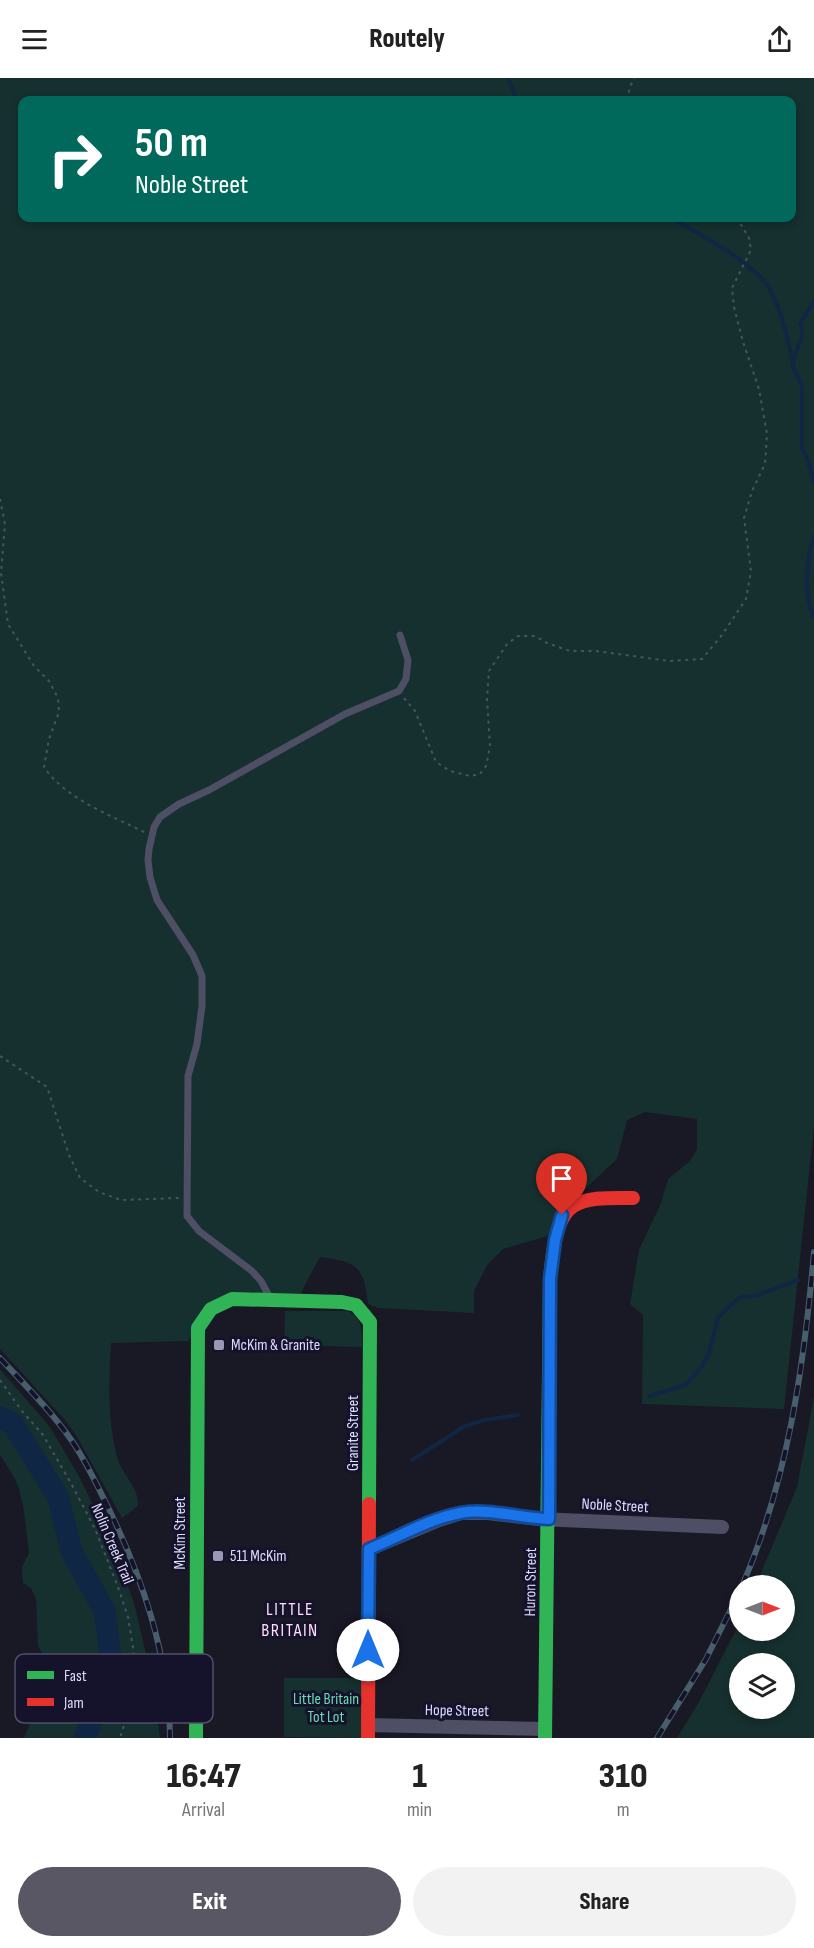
<!DOCTYPE html>
<html lang="en">
<head>
<meta charset="utf-8">
<style>
	:root { --surface:#fff; --page:#f2f2f2; --text:#222; --muted:#767676; --accent:#585763 }
	body { margin:0; font-family:"Sofia Sans Condensed",sans-serif; background:var(--page); color:var(--text); height:100vh; display:flex; flex-direction:column; font-size:22px; white-space:nowrap }
	* { box-sizing:border-box; margin:0 }
	p { font-size:20px; color:var(--muted) }
	.icon { flex:none; width:33px; height:33px; fill:none; stroke:currentColor; stroke-width:2; stroke-linecap:round; stroke-linejoin:round }
	.map { position:relative; height:1660px; overflow:hidden }
	.details { display:flex; flex-direction:column; background:var(--surface); flex:1 }
	.details>* { flex:none }
	.banner { position:absolute; left:18px; top:18px; width:778px; height:126px; border-radius:12px; box-shadow:0 3px 9px #0003; background:#00695c; color:#fff; overflow:hidden }
	.needle { width:39px; rotate:90deg }
	.tools { position:absolute; left:729px; top:1497px; display:grid; gap:12px }
	.tools a { display:grid; place-items:center; width:66px; height:66px; border-radius:50%; background:var(--surface); box-shadow:0 3px 9px #0003; font-size:30px }
	.pin { position:absolute; display:grid; place-items:center; width:51px; height:51px; color:#fff; margin:-62px -26px; border-radius:50% 50% 50% 0; rotate:-45deg; box-shadow:0 0 6px #0007 }
	.pin .icon { rotate:45deg }
	.me { position:absolute; width:66px; margin:-33px; rotate:0deg; stroke-linejoin:round; filter:drop-shadow(0 0 4px #0008) }
	.turn { display:flex; align-items:center; gap:21px; height:126px; padding:0 18px; font-size:27px }
	.turn .icon { width:78px; height:78px; stroke-width:2.5 }
	.turn b { display:block; font-size:42px; line-height:51px }
	.eta { display:flex; justify-content:space-evenly; align-items:center; height:102px; text-align:center }
	.eta b { font-size:36px; font-weight:800; line-height:42px }
	.cta { display:flex; gap:12px; margin-top:auto; padding:12px 18px }
	.cta a { flex:1; height:69px; border-radius:36px; background:var(--accent); color:#fff; font-size:24px; font-weight:800; line-height:69px; text-align:center }
	.cta a+a { background:var(--page); color:var(--text) }
	header { display:flex; justify-content:space-between; align-items:center; height:78px; padding:0 18px; background:var(--surface); font-size:27px; font-weight:800 }
	.map>svg:first-child { display:block }
	.green { fill:#16302f; fill-rule:evenodd }
	.lines { fill:none; stroke-linecap:round; stroke-linejoin:round }
	.stream { stroke:#0f2745; stroke-width:4 }
	.river { stroke:#0f2745; stroke-width:22 }
	.path { stroke:#475460; stroke-width:2; stroke-dasharray:3 4.5; stroke-linecap:butt }
	.lane { stroke:#4e4e65; stroke-width:7 }
	.street { stroke:#4e4e65; stroke-width:14 }
	.fast { stroke:#30b455; stroke-width:14 }
	.jam { stroke:#e5322d; stroke-width:14 }
	.rail-casing { stroke:#475e6c; stroke-width:6 }
	.rail { stroke:#15122b; stroke-width:4; stroke-dasharray:11; stroke-linecap:butt }
	.route-casing { stroke:#114b97; stroke-width:15 }
	.route { stroke:#1a73e8; stroke-width:10 }
	.poi-dot { fill:#9998b2; stroke:#15122b; stroke-width:2 }
	.labels { text-anchor:middle; dominant-baseline:central; stroke-width:6; stroke-linejoin:round; paint-order:stroke }
	.poi-label { font-size:16px; fill:#deddfe; stroke:#15122b; text-anchor:start }
	.street-label { font-size:16px; fill:#deddfe; stroke:#15122b }
	.park-label { font-size:16px; fill:#6bdcb6; stroke:#15122b }
	.neighbourhood-label { font-size:18px; letter-spacing:1.5px; fill:#fedff5; stroke:#15122b }
	.key { fill:#15122b; stroke:#514f6a; stroke-width:1.5 }
	.key-label { font-size:16px; fill:#deddfe }
</style>
</head>
<body>
<header><svg class="icon" aria-label="menu" viewBox="0 0 24 24"><path d="M4 6h16M4 12h16M4 18h16"/></svg>Routely<svg class="icon" aria-label="share" viewBox="0 0 24 24"><path d="M12 15V3M7 8l5-5 5 5M5 13v7h14v-7"/></svg></header>
<div class="map">
<svg width="814" height="1660" viewBox="0 0 814 1660">
	<rect width="100%" height="100%" fill="#191825"/>
	<!-- green -->
	<path class="green" d="M0 0H814V1048L784 1331 642 1326 643 1237 630 1226 639 1172 661 1125 668 1101 690 1083 697 1071V1041L645 1034 627 1042 617 1081 585 1111 573 1118 558 1155 503 1171 487 1187 474 1213V1235L378 1230 368 1226C364 1188 357 1184 320 1179L297 1222 230 1220 196 1250 188 1263 111 1265C109 1304 107 1344 118 1382 124 1399 139 1409 138 1428L122 1440 76 1357 65 1342 0 1271ZM22 22H792V140H22Z
		M285 1233H348C363 1240 362 1254 362 1269L284 1267Z
		M0 1291 50 1349 80 1400 118 1479 134 1525 152 1601 160 1660H24L41 1620 43 1596 46 1590 45 1581 38 1568 36 1521 31 1510 23 1505 22 1489 29 1475 24 1433 19 1411 14 1399 0 1377Z
		M814 1319V1660H677L699 1624 739 1546 740 1552H784V1508L756 1507 797 1409ZM740 1586H784V1630H740Z
		M284 1600H367V1660L284 1659Z"/>
	<g class="lines">
		<!-- stream -->
		<path class="stream" d="M508 0 517 22
			M672 140C698 156 755 185 769 210 782 233 787 259 793 285
			M814 223 800 246C807 259 794 272 793 285 793 295 800 300 802 309V370L808 383 814 404
			M814 459C806 482 803 517 814 539
			M650 1318 685 1307 701 1290 708 1278 718 1240 728 1229 741 1219 756 1218 798 1202
			M412 1382 465 1348 484 1342 518 1337
			M113 1600 128 1597"/>
		<!-- river -->
		<path class="river" d="M0 1339 13 1346 58 1419 71 1472 105 1534 113 1600 99 1620 85 1660"/>
		<!-- path -->
		<path class="path" d="M627 22 630 9 634 0
			M0 421 5 446 1 495 8 546 34 588 49 603 58 620 59 634 49 661 44 689C64 720 112 738 144 754
			M404 620 415 633 436 684 450 693 470 698 480 696 486 688 490 669 487 620 489 593 507 566 518 558H535L547 565 570 573H596L669 583 702 581 722 557 746 521 751 493 744 440 752 413 765 386 767 356 759 311 743 264 734 229 732 210 751 172 749 160 737 140
			M0 978 47 1009 69 1077 80 1100 99 1114 121 1122 179 1120
			M0 1302 22 1333 43 1357 72 1407 95 1451 118 1509 128 1539 136 1588 130 1628 120 1660"/>
		<!-- lane -->
		<path class="lane" d="M270 1220 261 1203 252 1193 199 1153 187 1138 188 998 197 966 202 928V898L193 877 157 822 150 799 148 782 149 771 154 749 160 739 179 726 209 712 345 636 399 613 406 601 408 582 400 557"/>
		<!-- street -->
		<path class="street" d="M369 1471 439 1442 461 1435H488L539 1441 722 1449
			M368 1647 545 1651"/>
		<!-- fast -->
		<path class="fast" d="M196 1660 198 1250 211 1231 232 1221 342 1224 356 1227 370 1244 369 1426
			M545 1660 550 1201 552 1183"/>
		<!-- jam -->
		<path class="jam" d="M552 1183C559 1121 575 1119 633 1120
			M368 1660 369 1426"/>
		<!-- rail casing -->
		<g class="rail-casing">
			<path id="rail" d="M0 1280C25 1307 51 1333 72 1363 85 1382 95 1403 105 1423 142 1498 169 1576 170 1660
				M742 1508C788 1402 804 1288 814 1174
				M657 1660 706 1581 740 1513"/>
		</g>
		<!-- rail -->
		<use href="#rail" class="rail"/>
	</g>
	<g class="lines">
		<!-- route casing -->
		<g class="route-casing">
			<path id="route" d="M368 1572 369 1471C398 1459 429 1441 460 1435 488 1430 520 1440 549 1441L550 1201 555 1162 562 1137"/>
		</g>
		<!-- route -->
		<use href="#route" class="route"/>
	</g>
	<!-- markers -->
	<g class="poi-dot">
		<rect x="213" y="1261" width="12" height="12" rx="3"/>
		<rect x="212" y="1472" width="12" height="12" rx="3"/>
	</g>
	<g class="labels">
		<!-- poi labels -->
		<g class="poi-label">
			<text x="231" y="1267">McKim &amp; Granite</text>
			<text x="230" y="1478">511 McKim</text>
		</g>
		<!-- street labels -->
		<g class="street-label">
			<text transform="translate(353 1355) rotate(-90)">Granite Street</text>
			<text transform="translate(615 1428) rotate(3)">Noble Street</text>
			<text transform="translate(180 1455) rotate(-90)">McKim Street</text>
			<text transform="translate(112 1466) rotate(67)">Nolin Creek Trail</text>
			<text transform="translate(531 1504) rotate(-89)">Huron Street</text>
			<text transform="translate(457 1633) rotate(1)">Hope Street</text>
		</g>
		<!-- park labels -->
		<g class="park-label">
			<text x="326" y="1621">Little Britain<tspan x="326" dy="18">Tot Lot</tspan></text>
		</g>
		<!-- neighbourhood labels -->
		<g class="neighbourhood-label">
			<text x="290" y="1531">LITTLE<tspan x="290" dy="21">BRITAIN</tspan></text>
		</g>
	</g>
	<!-- legend -->
	<rect x="15" y="1576" width="198" height="69" rx="9" class="key"/>
	<rect x="27" y="1593" width="27" height="8" fill="#30b455"/>
	<rect x="27" y="1620" width="27" height="8" fill="#e5322d"/>
	<g class="key-label">
		<text x="64" y="1603">Fast</text>
		<text x="64" y="1630">Jam</text>
	</g>
</svg>
<div class="tools">
<a><svg class="needle" viewBox="-14 -14 28 28"><path d="M0-13l5 13h-10z" fill="#e53935"/><path d="M0 13l5-13h-10z" fill="#767676"/></svg></a>
<a><svg class="icon" aria-label="layers" viewBox="0 0 24 24"><path d="M12 4l9 5-9 5-9-5zM3 14l9 5 9-5"/></svg></a>
</div>
<div class="pin" style="left:562px;top:1137px;background:#d93025"><svg class="icon" aria-label="arrive" viewBox="0 0 24 24"><path d="M6 21V4h12l-3 4 3 4H6"/></svg></div>
<svg class="me" style="left:368px;top:1572px" viewBox="-20 -20 40 40"><circle r="19" fill="#fff"/><path d="M0-13L10 11 0 6-10 11z" fill="#1a73e8"/></svg>
<div class="banner">
<div class="turn"><svg class="icon" aria-label="right" viewBox="0 0 24 24"><path d="M7 20v-9h11M14 6l5 5-5 5"/></svg><div><b>50 m</b>Noble Street</div></div>
</div>
</div>
<section class="details">
<div class="eta">
<div><b>16:47</b><p>Arrival</p></div>
<div><b>1</b><p>min</p></div>
<div><b>310</b><p>m</p></div>
</div>
<div class="cta"><a>Exit</a><a>Share</a></div>
</section>
</body>
</html>
